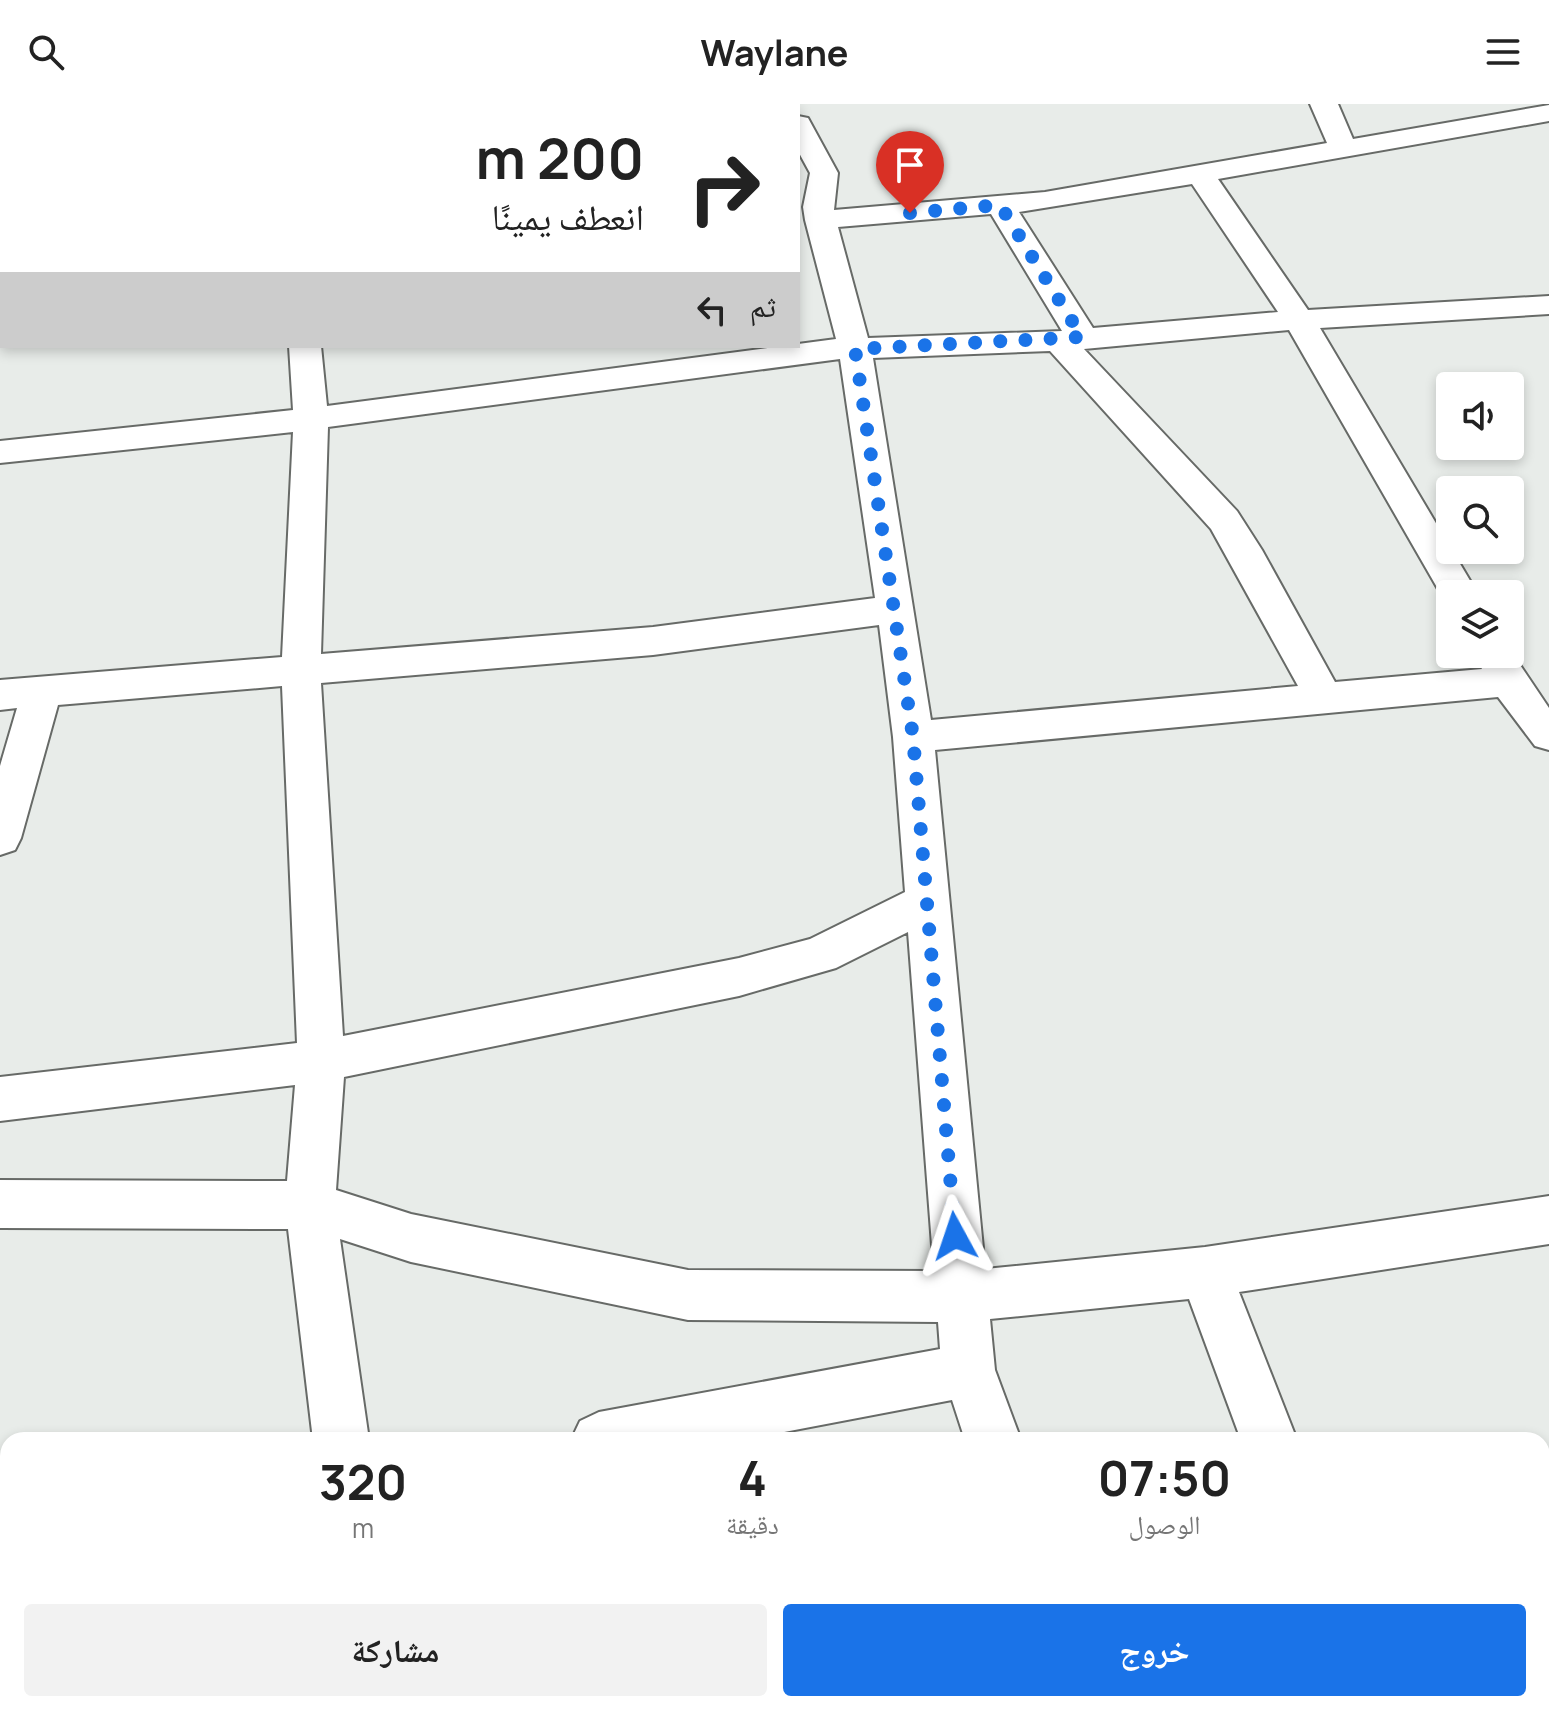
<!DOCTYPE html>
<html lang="ar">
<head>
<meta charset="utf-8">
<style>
	:root { --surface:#fff; --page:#f2f2f2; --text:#222; --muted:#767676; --accent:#1a73e8 }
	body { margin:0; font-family:Manrope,"Noto Naskh Arabic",sans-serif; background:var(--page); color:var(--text); direction:rtl; height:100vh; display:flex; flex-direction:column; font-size:30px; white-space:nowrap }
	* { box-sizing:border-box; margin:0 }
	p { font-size:26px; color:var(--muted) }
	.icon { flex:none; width:44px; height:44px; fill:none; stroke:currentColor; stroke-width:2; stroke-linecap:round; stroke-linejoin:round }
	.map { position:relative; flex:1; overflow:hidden; direction:ltr }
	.drawer { position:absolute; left:0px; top:1328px; width:1550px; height:280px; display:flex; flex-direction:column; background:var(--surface); border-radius:24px 24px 0 0; box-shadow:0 4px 12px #0003; direction:rtl }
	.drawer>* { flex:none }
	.banner { position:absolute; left:0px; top:0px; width:800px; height:244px; box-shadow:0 4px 12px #0003; direction:rtl; background:#fff; color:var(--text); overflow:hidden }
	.tools { position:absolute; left:1436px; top:268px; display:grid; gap:16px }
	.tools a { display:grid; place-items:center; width:88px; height:88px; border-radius:8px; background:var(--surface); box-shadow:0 4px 12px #0003; font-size:40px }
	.pin { position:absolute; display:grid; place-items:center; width:68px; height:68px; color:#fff; margin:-82px -34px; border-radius:50% 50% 50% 0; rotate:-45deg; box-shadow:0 0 8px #0007 }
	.pin .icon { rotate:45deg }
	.me { position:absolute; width:88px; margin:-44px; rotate:355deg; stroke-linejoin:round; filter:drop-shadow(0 0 6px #0008) }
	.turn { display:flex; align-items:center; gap:28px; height:168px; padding:0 24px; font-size:36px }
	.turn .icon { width:104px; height:104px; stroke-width:2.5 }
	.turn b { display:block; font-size:56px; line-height:68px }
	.then { display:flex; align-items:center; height:76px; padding:0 24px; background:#0003; gap:16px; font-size:30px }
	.eta { display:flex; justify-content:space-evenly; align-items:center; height:136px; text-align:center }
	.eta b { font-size:48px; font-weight:700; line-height:56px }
	.button { display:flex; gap:16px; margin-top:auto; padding:16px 24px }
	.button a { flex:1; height:92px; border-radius:8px; background:var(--accent); color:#fff; font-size:32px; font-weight:700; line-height:92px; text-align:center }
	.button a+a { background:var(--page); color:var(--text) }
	header { display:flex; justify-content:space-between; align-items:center; height:104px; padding:0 24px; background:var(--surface); font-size:36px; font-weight:700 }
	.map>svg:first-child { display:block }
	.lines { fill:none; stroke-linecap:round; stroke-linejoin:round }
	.minor-casing { stroke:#676a67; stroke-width:4 }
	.minor { fill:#fff; fill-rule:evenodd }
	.route { stroke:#1a73e8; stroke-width:14; stroke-dasharray:0 25.2 }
</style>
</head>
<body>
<header><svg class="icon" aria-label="menu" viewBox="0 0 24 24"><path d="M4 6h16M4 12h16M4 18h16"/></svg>Waylane<svg class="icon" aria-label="search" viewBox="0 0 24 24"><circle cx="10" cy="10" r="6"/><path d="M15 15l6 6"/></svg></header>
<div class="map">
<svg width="1549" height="1608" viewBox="0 0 1549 1608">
	<rect width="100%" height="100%" fill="#e8ece9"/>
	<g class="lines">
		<!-- minor casing -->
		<g class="minor-casing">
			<path id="minor" d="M73 0H101V2H73Z
				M273 0H301V2H273Z
				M546 0H574L576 2H548Z
				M1310 0H1338L1353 35 1549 1V17L1218 75 1308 206 1549 192V210L1320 224 1478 490H1450V501L1446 499 1289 226 1084 245 1237 407 1262 446 1335 578 1482 565 1474 550H1510V546L1549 604V646L1535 642 1498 593 935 646 985 1165 1205 1143 1549 1092V1140L1239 1188 1297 1336H1241L1189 1195 990 1215 995 1266 1021 1336H965L952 1296 742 1336H571L580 1317 599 1308 940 1245 938 1218 688 1216 411 1158 340 1135 369 1336H313L288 1125 0 1124V1076L287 1077 295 981 0 1017V973L297 939 282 582 58 601 21 734 15 746 0 751V662L17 604 0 606V576L282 553 293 328 0 359V337L293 306 289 242H321L327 302 836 235 805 116 803 103 810 69 798 47V12L808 14 838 69 834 106 1045 88 1327 39ZM1192 80 1278 208 1093 224 1019 108ZM991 110 1062 227 868 234 838 123ZM1050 247 1211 425 1298 582 931 616 873 254ZM840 255 875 494 653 523 321 550 328 323ZM879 521 893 633 905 788 810 835 739 854 343 932 321 579 653 551ZM908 828 934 1167 688 1166 411 1110 336 1086 344 973 739 892 836 864Z
				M0 68H2V86H0Z
				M0 116 2 117V146H0Z
				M8 1384V1440L0 1441V1385Z
				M348 1600H408L410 1608H350Z
				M1057 1600H1117L1120 1608H1060Z
				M1340 1600H1400L1403 1608H1343Z"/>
		</g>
		<!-- minor -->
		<use href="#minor" class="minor"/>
	</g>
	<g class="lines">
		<!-- route -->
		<path class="route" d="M910 109 1000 101 1082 233 855 245 913 633 955 1132"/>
	</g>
</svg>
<div class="tools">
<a><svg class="icon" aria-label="sound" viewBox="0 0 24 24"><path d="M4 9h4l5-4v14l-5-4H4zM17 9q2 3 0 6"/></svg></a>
<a><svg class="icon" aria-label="search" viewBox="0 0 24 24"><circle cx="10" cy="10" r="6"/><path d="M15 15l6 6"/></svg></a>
<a><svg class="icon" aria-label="layers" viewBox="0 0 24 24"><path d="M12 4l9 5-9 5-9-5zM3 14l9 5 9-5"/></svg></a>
</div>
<div class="pin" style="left:910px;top:109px;background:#d93025"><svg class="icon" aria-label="arrive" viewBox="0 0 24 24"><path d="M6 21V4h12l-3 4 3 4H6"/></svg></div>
<svg class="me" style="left:955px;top:1132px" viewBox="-20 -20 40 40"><path d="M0-17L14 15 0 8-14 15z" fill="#1a73e8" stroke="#fff" stroke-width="4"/></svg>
<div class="banner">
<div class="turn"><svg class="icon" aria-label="right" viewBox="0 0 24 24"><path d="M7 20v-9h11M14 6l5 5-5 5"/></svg><div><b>200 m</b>انعطف يمينًا</div></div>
<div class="then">ثم<svg class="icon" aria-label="left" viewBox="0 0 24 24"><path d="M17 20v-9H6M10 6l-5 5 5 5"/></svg></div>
</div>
<section class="drawer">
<div class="eta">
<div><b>07:50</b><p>الوصول</p></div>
<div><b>4</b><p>دقيقة</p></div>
<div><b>320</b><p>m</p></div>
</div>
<div class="button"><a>خروج</a><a>مشاركة</a></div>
</section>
</div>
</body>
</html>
